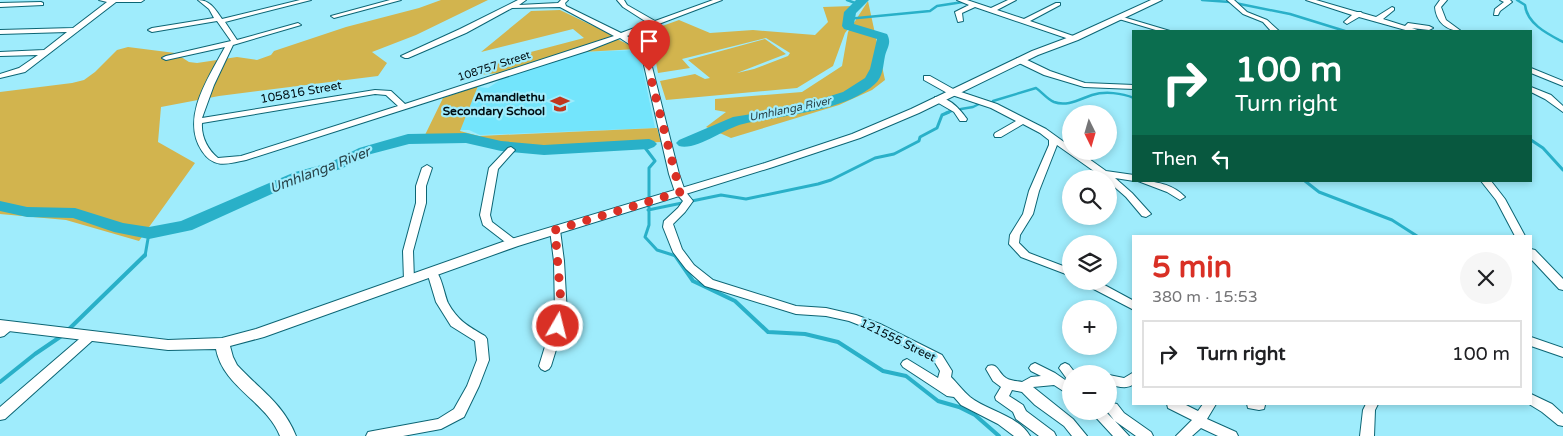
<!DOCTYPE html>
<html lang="en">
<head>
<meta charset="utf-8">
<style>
	:root { --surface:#fff; --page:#f6f6f6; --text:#202124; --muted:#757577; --line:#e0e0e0; --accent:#d93025 }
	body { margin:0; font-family:"Varela Round",sans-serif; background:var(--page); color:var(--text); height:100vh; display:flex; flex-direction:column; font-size:19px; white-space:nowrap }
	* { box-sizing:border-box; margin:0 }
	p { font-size:16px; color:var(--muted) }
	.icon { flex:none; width:28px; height:28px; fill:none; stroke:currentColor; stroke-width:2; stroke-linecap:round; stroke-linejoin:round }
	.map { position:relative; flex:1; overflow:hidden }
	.drawer { position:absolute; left:1132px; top:235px; width:400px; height:170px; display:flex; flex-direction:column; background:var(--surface); border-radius:0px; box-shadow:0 2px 8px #0003 }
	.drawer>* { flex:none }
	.hud { position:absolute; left:1132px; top:30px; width:400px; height:152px; border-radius:0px; box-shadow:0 2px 8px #0003; background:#0b6e4f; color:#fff; overflow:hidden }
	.needle { width:32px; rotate:175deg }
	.fabs { position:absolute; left:1062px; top:105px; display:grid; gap:10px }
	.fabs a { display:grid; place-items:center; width:55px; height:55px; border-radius:50%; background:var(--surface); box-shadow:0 2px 8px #0003; font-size:25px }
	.pin { position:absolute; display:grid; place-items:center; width:42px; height:42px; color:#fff; margin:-51px -21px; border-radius:50% 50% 50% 0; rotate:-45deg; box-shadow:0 0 5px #0007 }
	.pin .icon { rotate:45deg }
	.me { position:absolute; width:55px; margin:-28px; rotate:8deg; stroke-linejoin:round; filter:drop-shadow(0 0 4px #0008) }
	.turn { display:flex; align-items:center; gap:18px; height:105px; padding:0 20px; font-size:22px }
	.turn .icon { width:65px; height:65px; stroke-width:2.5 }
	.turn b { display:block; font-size:35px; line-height:42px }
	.then { display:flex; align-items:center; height:48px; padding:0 20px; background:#0003; gap:10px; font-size:19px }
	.round { display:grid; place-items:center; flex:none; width:52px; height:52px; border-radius:26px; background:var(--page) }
	.head { display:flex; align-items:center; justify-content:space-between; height:85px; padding:0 20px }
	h1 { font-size:30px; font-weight:800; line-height:38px; color:var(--accent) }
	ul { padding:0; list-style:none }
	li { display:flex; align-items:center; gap:15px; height:68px; margin:0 10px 8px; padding:0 10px; border:2px solid var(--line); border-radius:0px }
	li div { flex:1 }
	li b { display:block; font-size:19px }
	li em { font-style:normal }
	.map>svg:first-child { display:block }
	.built { fill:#73e5fc }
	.green { fill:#d2b44e }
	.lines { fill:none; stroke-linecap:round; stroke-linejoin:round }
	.stream-far2 { stroke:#29b0c8; stroke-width:2.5 }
	.stream-far1 { stroke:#29b0c8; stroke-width:3 }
	.stream { stroke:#29b0c8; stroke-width:4 }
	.river { fill:#29b0c8; fill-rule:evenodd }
	.minor-casing { stroke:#0c6574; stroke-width:2 }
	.tertiary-casing { stroke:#0c6574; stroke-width:2 }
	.minor { fill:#fff; fill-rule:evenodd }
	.tertiary { fill:#fff; fill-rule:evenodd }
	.route { stroke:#d93025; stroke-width:9; stroke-dasharray:0 16.2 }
	.labels { text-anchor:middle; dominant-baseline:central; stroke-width:4.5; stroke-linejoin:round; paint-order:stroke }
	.far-street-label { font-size:11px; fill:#000e13; stroke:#9fecfc }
	.far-water-label { font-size:11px; font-style:italic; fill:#284349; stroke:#9fecfc }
	.street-label { font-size:12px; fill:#000e13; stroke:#9fecfc }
	.poi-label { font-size:12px; font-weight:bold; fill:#000e13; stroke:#9fecfc; text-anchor:end }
	.water-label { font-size:14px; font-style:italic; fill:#284349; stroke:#9fecfc }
</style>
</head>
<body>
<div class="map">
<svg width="1563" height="436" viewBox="0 0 1563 436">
	<rect width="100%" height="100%" fill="#9fecfc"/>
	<!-- built -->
	<path class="built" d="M639 50 655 128 480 135 469 130H459L478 87 488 88 506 76 580 52Z"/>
	<!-- green -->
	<path class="green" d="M441 0H488L416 35 372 52 387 63 378 76 219 96 161 107 158 142 195 163 139 241 66 220 0 214V92L72 83 84 80 95 72 117 50 128 47 175 53 189 62 197 63 237 57 257 60 271 55 274 51 346 27 419 8Z
		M868 1 885 80 872 90 839 105 731 138 706 127 726 112 715 110V99L802 92 842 66 848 32Z
		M852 6 845 13V26L849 28 845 33 833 66 797 88 666 100 660 81 695 74 705 79 710 78 688 60 765 39 786 54 737 73 754 69 788 56 790 53 766 38 682 59 690 68 658 73 654 52 634 36 679 20 710 33 753 30 815 35 828 22 823 7Z
		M560 10 614 36 499 73 468 76 467 71 477 66 584 38 573 29 481 52 531 11Z
		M617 39 638 49 582 52Z
		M478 86 460 131 479 136 657 128 661 142 544 148 502 145 468 136 424 137 443 98Z"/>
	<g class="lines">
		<!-- stream-far2 -->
		<path class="stream-far2" d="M847 0 858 4
			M1202 0 1230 2
			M1517 0 1525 5C1527 24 1548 34 1563 42
			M1235 3 1290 14 1345 31
			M847 19 930 11 937 6 963 2
			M993 101 1036 88C1042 92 1047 99 1054 102 1067 107 1080 99 1092 95 1105 91 1122 93 1134 98
			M961 109 973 107 981 103
			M946 113 954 110"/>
		<!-- stream-far1 -->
		<path class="stream-far1" d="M1531 140 1543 148 1563 170
			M643 145 655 161 649 168V225L645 237 657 250 676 256
			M1305 181 1319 192 1392 220 1417 236
			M648 210 721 195 746 199 818 184 831 180 875 158 894 154 919 141 920 137 937 128 942 115 949 112
			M145 256 149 233"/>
		<!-- stream -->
		<path class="stream" d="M675 255 693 281 735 301 768 332 805 334 838 342 883 371 906 376 938 401 959 407 975 415 999 436
			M68 330 145 255
			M0 382 35 354 63 335"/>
		<!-- river -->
		<path class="river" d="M856 0H869L856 13 854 24 887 34C892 43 887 48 885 56 883 66 883 77 875 84 845 112 781 115 743 124 725 128 696 151 679 146L676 143 679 140 733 117 795 107 843 92 865 78 870 69 877 39 844 29 842 26 844 12Z
			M466 133 501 141 544 145 649 139 654 141 657 144 654 147 649 149 544 155 501 151 466 143 409 144 371 154 341 169 307 178 192 230 149 239 114 232 73 218 27 217 0 211V201L27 207 75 208 123 223 149 227 181 221 295 172 329 163 359 148 408 134Z"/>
		<!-- minor casing -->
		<g class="minor-casing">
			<path id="minor" d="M99 0H144L141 2H116L25 72 0 78V74L19 68 38 55 0 56V52L44 50 67 32 0 34V30L73 28 107 2Z
				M198 0C210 0 215 9 222 19L300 0H311L225 22 237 40 298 23 301 25 233 45 214 85 202 118 375 90 391 91 405 104 614 36 560 7 512 8 466 33 408 58H405L401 56 460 29 518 0H526L519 5 558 3 561 0H568L565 3 566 6 621 33 648 23 623 7 617 0H624L627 5 655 21 713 0H722L627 36 648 51 679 174 685 191 693 201 685 212 673 224 682 249 694 265 713 280 796 306 826 308 856 315 880 324 942 355 952 371 951 377C957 383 963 391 970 397 986 410 1019 416 1030 436H1014L998 424 961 405 954 397 947 396 903 367 901 364 903 361 907 359 938 378 940 371 934 361 872 330 849 321 826 316 796 314 705 286 686 269 673 252 663 227 664 221 678 208 683 201 675 192 669 174 641 52 620 38 587 51 246 160C227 164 214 169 202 151 180 118 209 77 225 47L166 60 162 58 166 56 231 41 217 21 152 32 148 30 152 28 214 18 209 9ZM375 94 386 95 398 106 241 156 218 158C208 150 201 137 202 123Z
				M390 0H401L334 18 331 16Z
				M957 0H967L991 8 1008 0H1016L997 10 1024 19 1056 3H1060V5L1030 21 1079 38 1072 40 975 7 962 13 963 21 958 22 955 12 969 5Z
				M1227 0H1234L1247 12 1267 20 1279 31H1271L1263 22 1243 14Z
				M1306 0H1316L1357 12H1361L1362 13 1376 17 1392 7 1394 8V10L1383 19 1405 26 1408 23 1429 26 1433 28 1429 30 1412 28 1420 31H1409L1359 17 1347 24 1344 22 1352 15Z
				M1440 0H1447L1441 7 1446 20 1461 31C1447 31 1436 22 1435 7Z
				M1500 0H1510L1512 2 1500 11 1498 15H1494L1495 9 1504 2Z
				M41 2 43 3V5L0 7V3Z
				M1119 17H1123L1170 31H1159L1119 19Z
				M1017 58H1023L1050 71 1085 83 1134 85V89L1084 87 1044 75 1017 62Z
				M1531 68 1563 81V86L1531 73Z
				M924 76H930L955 90 997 104 1046 129 1071 147V151H1078L1106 171 1134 175V181L1115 178 1132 193 1151 214 1146 217 1142 216 1126 197 1109 182V179H1105L1057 145 1039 191 1033 214 1020 235 1019 243 1029 253 1071 269V276L1021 257 1009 244 1010 235 1023 214 1029 191 1049 145V140L1040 133 1023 124 1001 137H995L994 135 995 133 1016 121 991 108 949 94 924 80Z
				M1531 87 1551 95 1563 106V112L1545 99 1531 92Z
				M935 97C948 96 960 109 967 119L966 121H960L954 112 935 101Z
				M511 147 515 150 498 169 490 215 492 222 517 241 518 243 513 246 509 245 483 225 480 215 489 168 508 148Z
				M427 165 432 168 426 186V203L413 251 414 280 413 283H405L404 280 403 251 416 203V186L422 168Z
				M1138 181C1155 181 1173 184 1185 197L1180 200 1167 192Z
				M1481 181H1491L1505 199 1525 236H1515L1496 200Z
				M555 227 560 230 564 261 567 314 551 366 549 369 545 371 541 369 539 366 555 314 554 261 550 230Z
				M1531 249 1535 250 1563 279V290L1559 289 1531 259Z
				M432 268C441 271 444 294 448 303 458 321 468 326 485 336L487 339 489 360 479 386 464 417 441 429 403 436H366L368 432 373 431 438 419 454 409 467 386 477 360 475 341 451 326 436 302 427 272Z
				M1083 281H1097L1134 301V310L1084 284Z
				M10 322 14 323 16 326 4 336 0 337V327Z
				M89 333 93 334 95 337 93 340 5 419 0 420V407L85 334Z
				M1531 337 1563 348V357L1531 346Z
				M1035 363 1055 373 1071 384V396L1054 385 1033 387 1073 419 1087 436H1072L1064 426 1035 405 1022 392 1012 390 1009 396 1023 405 1026 411 1054 432 1056 436H1039L1016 419 1013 412 996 400 995 397 1001 387 993 381 986 369 988 366C998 362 998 373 1006 378 1011 381 1017 381 1022 382L1031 377 1041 376 1031 371 1029 368 1031 365Z
				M1065 363 1069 365 1076 374H1071V381L1067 379 1059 368 1061 365Z
				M1134 372V384C1126 390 1118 386 1109 385V375L1124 378Z
				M1531 394 1552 404 1563 414V426L1558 425 1542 412 1529 404H1531Z
				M1112 403 1117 404 1124 413 1151 432 1153 436H1136L1115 421 1129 436H1113L1090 411H1105L1114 420 1107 411H1109V404Z
				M1167 404H1184L1198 411 1203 404H1216L1207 419 1236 432 1238 436H1218L1201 428 1192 436H1176L1192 420 1168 408Z
				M1247 404H1265V405L1264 409 1259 410 1248 408Z
				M1366 404H1378L1375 410 1374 436H1360L1363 410Z"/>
		</g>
		<!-- tertiary casing -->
		<g class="tertiary-casing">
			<path id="tertiary" d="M1151 0H1162L1078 40 1038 55 919 113 860 138 773 167 518 246 264 337 230 346 233 357 237 365C260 390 283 403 296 436H280C266 401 223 387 216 349L168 350 0 330V320L168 340 222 338 256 329 508 240 765 163 852 134 911 109 1032 51 1072 36Z"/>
		</g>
		<!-- minor -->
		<use href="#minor" class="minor"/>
		<!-- tertiary -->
		<use href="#tertiary" class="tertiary"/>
	</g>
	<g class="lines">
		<!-- route -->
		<path class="route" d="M558 326 561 302 555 230 680 192 649 71"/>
	</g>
	<!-- icons -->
	<defs>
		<g id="school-bare" transform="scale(1.5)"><path d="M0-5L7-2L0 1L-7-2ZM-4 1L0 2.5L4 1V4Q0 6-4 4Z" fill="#c1361c" stroke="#9fecfc" stroke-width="2.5" paint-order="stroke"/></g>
	</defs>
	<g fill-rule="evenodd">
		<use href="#school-bare" x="560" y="104"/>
	</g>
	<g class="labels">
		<!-- far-street labels -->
		<g class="far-street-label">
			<text transform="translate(494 66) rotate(-18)">108757 Street</text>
		</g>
		<!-- far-water labels -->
		<g class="far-water-label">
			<text transform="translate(790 109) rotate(-12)">Umhlanga River</text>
		</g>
		<!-- street labels -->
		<g class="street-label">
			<text transform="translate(301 92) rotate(-10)">105816 Street</text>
			<text transform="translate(898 340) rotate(26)">121555 Street</text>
		</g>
		<!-- poi labels -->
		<g class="poi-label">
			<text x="545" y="97">Amandlethu<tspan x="545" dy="14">Secondary School</tspan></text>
		</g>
		<!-- water labels -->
		<g class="water-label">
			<text transform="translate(320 170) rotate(-21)">Umhlanga River</text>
		</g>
	</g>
</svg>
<div class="fabs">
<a><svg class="needle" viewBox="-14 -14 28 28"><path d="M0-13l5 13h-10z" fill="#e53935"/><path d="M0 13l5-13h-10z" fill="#757577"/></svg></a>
<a><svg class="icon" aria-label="search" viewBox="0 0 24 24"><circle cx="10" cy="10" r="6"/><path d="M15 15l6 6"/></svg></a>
<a><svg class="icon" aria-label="layers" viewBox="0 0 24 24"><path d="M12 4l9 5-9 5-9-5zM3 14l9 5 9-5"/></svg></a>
<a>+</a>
<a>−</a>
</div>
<div class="pin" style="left:649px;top:71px;background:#d93025"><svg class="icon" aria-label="arrive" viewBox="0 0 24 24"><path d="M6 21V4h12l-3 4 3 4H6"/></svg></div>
<svg class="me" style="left:558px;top:326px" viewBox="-20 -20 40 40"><circle r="17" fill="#d93025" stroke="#fff" stroke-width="3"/><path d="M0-11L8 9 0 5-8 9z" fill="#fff"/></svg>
<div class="hud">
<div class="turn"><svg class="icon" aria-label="right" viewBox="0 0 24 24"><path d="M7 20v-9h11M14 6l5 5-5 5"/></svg><div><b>100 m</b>Turn right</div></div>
<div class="then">Then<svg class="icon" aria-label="left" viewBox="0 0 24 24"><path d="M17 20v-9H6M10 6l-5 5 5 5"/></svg></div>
</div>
<section class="drawer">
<div class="head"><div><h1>5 min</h1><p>380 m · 15:53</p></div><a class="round"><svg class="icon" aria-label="close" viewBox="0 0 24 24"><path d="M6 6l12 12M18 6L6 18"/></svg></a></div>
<ul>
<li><svg class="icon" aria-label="right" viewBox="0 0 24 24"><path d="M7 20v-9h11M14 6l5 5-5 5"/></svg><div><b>Turn right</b></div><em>100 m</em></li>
</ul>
</section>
</div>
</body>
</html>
